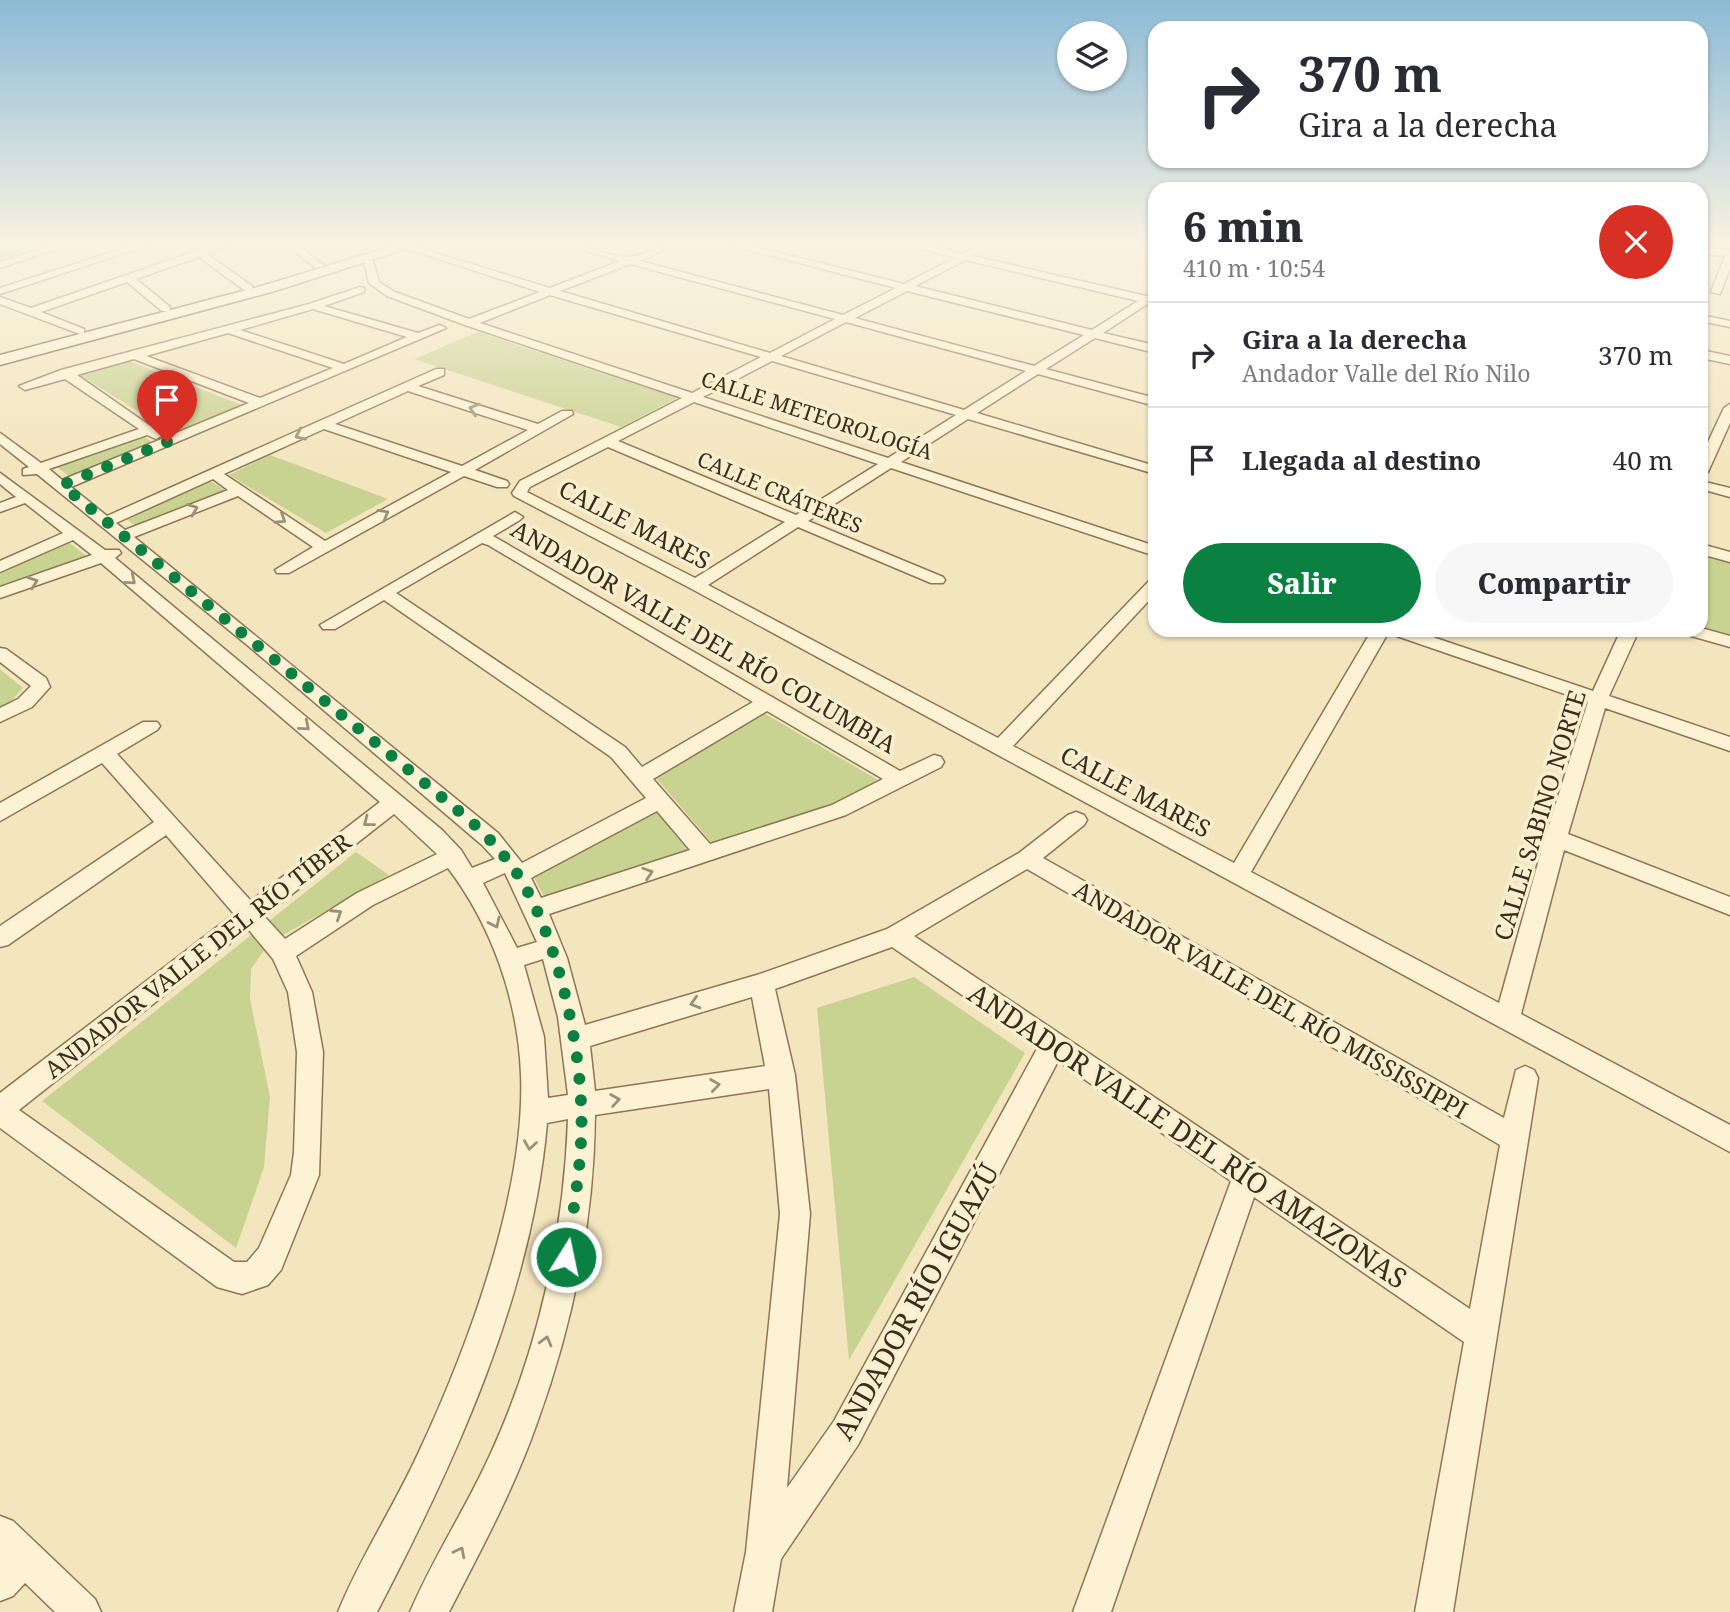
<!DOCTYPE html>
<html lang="es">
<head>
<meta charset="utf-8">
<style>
	:root { --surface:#fff; --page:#f7f7f7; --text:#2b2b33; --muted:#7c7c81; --line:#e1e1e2; --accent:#0b8043 }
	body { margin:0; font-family:"Noto Serif",serif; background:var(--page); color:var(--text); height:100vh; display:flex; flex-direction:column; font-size:26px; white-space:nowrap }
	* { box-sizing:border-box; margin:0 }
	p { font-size:23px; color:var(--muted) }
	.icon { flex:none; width:38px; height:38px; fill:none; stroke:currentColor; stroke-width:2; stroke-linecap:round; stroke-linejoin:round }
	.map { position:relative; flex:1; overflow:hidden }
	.drawer { position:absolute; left:1148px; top:182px; width:560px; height:455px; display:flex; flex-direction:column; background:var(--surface); border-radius:21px; box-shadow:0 2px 5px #0004 }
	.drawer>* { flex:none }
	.hud { position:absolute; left:1148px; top:21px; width:560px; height:147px; border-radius:21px; box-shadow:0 2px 5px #0004; background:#fff; color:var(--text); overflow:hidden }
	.tools { position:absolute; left:1057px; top:21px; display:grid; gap:14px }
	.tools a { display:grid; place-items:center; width:70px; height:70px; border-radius:50%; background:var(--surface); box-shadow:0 2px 5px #0004; font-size:35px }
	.pin { position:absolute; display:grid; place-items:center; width:60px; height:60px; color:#fff; margin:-72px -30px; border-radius:50% 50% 50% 0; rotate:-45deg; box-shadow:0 0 7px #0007 }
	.pin .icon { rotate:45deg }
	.me { position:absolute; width:77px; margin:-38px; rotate:10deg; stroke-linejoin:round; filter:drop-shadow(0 0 5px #0008) }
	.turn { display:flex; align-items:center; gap:24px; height:147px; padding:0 35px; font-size:32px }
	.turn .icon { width:91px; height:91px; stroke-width:2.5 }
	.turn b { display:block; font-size:49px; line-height:60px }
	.round { display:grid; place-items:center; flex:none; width:74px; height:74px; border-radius:37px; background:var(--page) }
	.overview { display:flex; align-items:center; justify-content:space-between; height:119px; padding:0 35px }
	h1 { font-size:42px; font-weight:800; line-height:52px }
	.action { display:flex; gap:14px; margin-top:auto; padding:14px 35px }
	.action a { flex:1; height:80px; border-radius:42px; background:var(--accent); color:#fff; font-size:28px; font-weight:800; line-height:80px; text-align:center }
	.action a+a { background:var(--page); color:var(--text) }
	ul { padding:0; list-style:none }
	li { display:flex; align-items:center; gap:21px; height:105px; padding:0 35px; border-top:2px solid var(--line) }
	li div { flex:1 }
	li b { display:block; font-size:26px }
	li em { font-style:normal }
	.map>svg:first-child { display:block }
	.green { fill:#c8d291 }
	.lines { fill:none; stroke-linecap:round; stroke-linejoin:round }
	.river { fill:#a2c4bb; fill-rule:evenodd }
	.street-casing { stroke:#8d7555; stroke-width:3 }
	.secondary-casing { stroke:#6f5638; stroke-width:3 }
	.street { fill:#fdf2d3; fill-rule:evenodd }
	.secondary { fill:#fdf2d3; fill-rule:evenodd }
	.oneway { stroke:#9c8f77 }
	.route { stroke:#0b8043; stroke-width:12; stroke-dasharray:0 21.6 }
	.labels { text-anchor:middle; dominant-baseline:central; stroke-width:7; stroke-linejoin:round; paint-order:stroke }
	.far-street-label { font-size:21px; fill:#3b2c1b; stroke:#f9efcf }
	.street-label { font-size:24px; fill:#3b2c1b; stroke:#f9efcf }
	.near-street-label { font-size:28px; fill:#3b2c1b; stroke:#f9efcf }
</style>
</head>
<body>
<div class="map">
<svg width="1730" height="1612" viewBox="0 0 1730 1612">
	<rect width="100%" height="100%" fill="#f3e5be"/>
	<!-- green -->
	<path class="green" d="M478 332 677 398 621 427 414 359Z
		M126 360 242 405 172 433 77 373Z
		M143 436 154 443 70 477 56 466Z
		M270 455 388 499 326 533 229 475Z
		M209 480 226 491 136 526 125 518Z
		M68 542 88 557 0 588V572Z
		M1701 551 1730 559V638L1701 629Z
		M0 669 23 688 12 700 0 707Z
		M762 712 878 780 835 805 713 844 656 778Z
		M656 810 689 852 545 898 533 876Z
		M356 852 389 875 269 943 251 969 250 999 270 1097 264 1167 236 1248 42 1101Z
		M914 977 1025 1053 849 1360 817 1008Z"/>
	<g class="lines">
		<!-- river -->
		<path class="river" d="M14 243H49L46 248 0 262V248Z"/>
		<!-- street casing -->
		<g class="street-casing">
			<path id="street" d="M59 243H74L0 268V262Z
				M140 243H155L0 294V288Z
				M219 243H233L207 254 252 286V290H244L199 257 136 279 170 307V311H162L127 282 41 312 84 329V333L80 334 0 304V297L31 308Z
				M283 243H294L325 266 316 268Z
				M559 243C584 243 608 257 628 257 644 257 661 243 680 243L640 261 843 315 896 288 723 243H740L904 284 955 258 902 243H920L963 254 983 243H995L973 256 1146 296 1155 292V304L1149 303 1103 333 1155 345V353L1095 338 1046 369 1155 398V406L1038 374 977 413 1155 466V474L968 419 901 462 1155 546V556L891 468 808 521 943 577 945 580 943 583H931L798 527 708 585 998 738 1149 581 1155 579V594L1013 746 1234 863 1372 630H1412L1593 691 1621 630H1639L1609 696 1730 737V751L1605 708 1568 834 1730 897V915L1564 850 1521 1014 1730 1125V1152L690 588 514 496 512 493 520 481 682 398 465 325 387 296 369 283 363 257 371 255 379 282 395 292 469 319 540 292 405 248V244L550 288 620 261ZM966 260 1138 301 1092 330 915 286ZM630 264 835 319 770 353 560 291ZM907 291 1084 335 1034 366 855 318ZM550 295 761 357 692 393 480 323ZM846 322 1026 371 964 410 781 356ZM772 361 956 415 888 458 703 397ZM694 402 878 464 796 515 618 441ZM608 447 785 522 695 578 527 492 530 487ZM1388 633 1588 702 1545 838 1499 1003 1251 872Z
				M1701 248 1730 250V268L1720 294 1711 292 1725 256 1701 254Z
				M360 287 364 288V292L324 306 418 333 440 325 446 328 71 487 107 516 436 369H444V375L418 386 538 424 562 411H572L573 414 475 470 507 481 509 484 507 487H497L464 476 289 573H277L275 570 313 547 238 496 134 537 498 833 522 863 646 798 611 757 384 600 335 629H323L320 625 515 512 523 517 520 520 493 536 900 771 934 755 941 757 944 762 941 767 846 815 549 914 567 958 585 1025 760 974 887 929 1019 853 1068 815 1076 812 1084 815 1087 820 1084 825 1043 858 1504 1118 1516 1070 1525 1066 1534 1070 1538 1078 1453 1612H1415L1464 1342 1254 1197 1111 1612H1073L1231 1181 1058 1061 858 1445 781 1559 772 1612H734L746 1552 780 1214 769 1089 595 1115C594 1220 573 1324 537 1423 514 1489 481 1550 449 1612H410C433 1558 466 1508 490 1455 538 1351 564 1234 568 1119L547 1123C532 1295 456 1460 377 1612H338C360 1558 393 1508 417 1456 467 1350 526 1192 521 1074 518 1000 492 926 448 868L373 905 296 956 312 992 323 1052 319 1175 281 1270 268 1285 242 1294 217 1287 0 1128V1093L234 914 166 835 8 945 0 947V926L154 822 102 763 0 821V803L143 722H157L160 726 157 730 117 754 251 901 380 802 101 563 0 598V587L92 555 73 540 0 572V561L63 533 25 503 0 512V503L16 497 0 484V473L105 550H119L121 553 115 558 442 830 461 850 472 868 495 859 482 845 246 644 37 474 23 475V469L29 467 0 444V433L41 463 139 429 65 379 25 390 19 386 61 370 309 304ZM313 309 407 337 344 364 240 330ZM228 333 333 368 260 398 146 356ZM134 359 249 403 62 480 49 469 147 435 156 439 163 435 77 375ZM408 391 528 430 462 466 335 424ZM324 429 451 472 325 541 224 474ZM213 479 228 490 125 530 116 523ZM482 543 488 545 753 702 642 767 625 747 396 593ZM767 711 883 779 832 805 710 844 653 779ZM657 811 690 850 541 898 531 878ZM394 814 437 854 357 893 285 939 264 916ZM1027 869 1500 1145 1470 1309 914 936ZM505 873 537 942 517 948 483 883ZM248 929 273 959 288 992 297 1052 294 1152 291 1175 259 1248 247 1262H234L19 1110ZM892 947 1038 1047 834 1421 787 1488 810 1214 795 1075 775 989ZM543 959 558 1017 568 1095 548 1098 544 1037 524 965ZM752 997 765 1066 595 1091 590 1046Z
				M1701 315 1730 321V327L1701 321Z
				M1701 350 1730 356V364L1701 358Z
				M1730 404V423L1708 472 1701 476V457L1724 408Z
				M1701 481 1730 488V497L1701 489Z
				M1701 544 1730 552V562L1701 554Z
				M1701 628 1730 636V647L1684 634 1681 630H1701Z
				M0 648 6 649 46 678 50 687 32 707 0 722V708L18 699 31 686 0 662Z
				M0 1516 13 1521 95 1599 101 1612H55L25 1583 13 1596 0 1601Z"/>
		</g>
		<!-- secondary casing -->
		<g class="secondary-casing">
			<path id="secondary" d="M402 243H424L275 291 0 365V355L265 285Z"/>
		</g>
		<!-- street -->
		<use href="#street" class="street"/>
		<!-- secondary -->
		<use href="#secondary" class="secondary"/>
	</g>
	<!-- one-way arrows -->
	<defs><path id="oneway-chevron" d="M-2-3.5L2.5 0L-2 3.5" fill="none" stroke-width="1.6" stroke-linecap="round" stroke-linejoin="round" transform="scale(1.75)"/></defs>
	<g class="oneway">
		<use href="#oneway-chevron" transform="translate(474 409) rotate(-162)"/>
		<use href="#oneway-chevron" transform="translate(300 435) rotate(156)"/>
		<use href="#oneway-chevron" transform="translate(193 509) rotate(-21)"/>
		<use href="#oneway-chevron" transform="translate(384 514) rotate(-29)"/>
		<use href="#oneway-chevron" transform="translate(281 519) rotate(33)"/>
		<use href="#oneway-chevron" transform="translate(131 580) rotate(40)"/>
		<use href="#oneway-chevron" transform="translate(33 582) rotate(-19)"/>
		<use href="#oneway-chevron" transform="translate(305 726) rotate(40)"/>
		<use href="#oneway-chevron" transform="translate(368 822) rotate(142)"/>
		<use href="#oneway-chevron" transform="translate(648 873) rotate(-18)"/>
		<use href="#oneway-chevron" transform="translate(337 914) rotate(-33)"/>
		<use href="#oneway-chevron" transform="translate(495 923) rotate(65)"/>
		<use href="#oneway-chevron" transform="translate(695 1003) rotate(164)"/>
		<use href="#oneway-chevron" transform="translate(715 1085) rotate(-8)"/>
		<use href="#oneway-chevron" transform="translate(615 1100) rotate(-9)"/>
		<use href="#oneway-chevron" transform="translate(530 1145) rotate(98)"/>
		<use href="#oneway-chevron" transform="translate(546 1341) rotate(-75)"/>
		<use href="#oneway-chevron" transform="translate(460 1552) rotate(-63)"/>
	</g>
	<!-- sky -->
	<linearGradient id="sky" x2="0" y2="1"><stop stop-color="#8cbad6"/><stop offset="0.52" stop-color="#faf3e2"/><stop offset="1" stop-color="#faf3e2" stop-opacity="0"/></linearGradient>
	<rect width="1730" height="469" fill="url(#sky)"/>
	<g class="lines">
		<!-- route -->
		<path class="route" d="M167 442 62 485 466 817C485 834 502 851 516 872 555 930 578 1033 581 1102 584 1153 574 1207 566 1257"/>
	</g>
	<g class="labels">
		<!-- far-street labels -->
		<g class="far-street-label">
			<text transform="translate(817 415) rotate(18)">CALLE METEOROLOGÍA</text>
			<text transform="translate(780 492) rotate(23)">CALLE CRÁTERES</text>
		</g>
		<!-- street labels -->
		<g class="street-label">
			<text transform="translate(635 524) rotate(27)">CALLE MARES</text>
			<text transform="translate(704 636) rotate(30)">ANDADOR VALLE DEL RÍO COLUMBIA</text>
			<text transform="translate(1136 791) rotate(28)">CALLE MARES</text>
			<text transform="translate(1539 815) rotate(-73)">CALLE SABINO NORTE</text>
			<text transform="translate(197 955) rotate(-38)">ANDADOR VALLE DEL RÍO TÍBER</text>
			<text transform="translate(1271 999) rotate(30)">ANDADOR VALLE DEL RÍO MISSISSIPPI</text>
		</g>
		<!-- near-street labels -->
		<g class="near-street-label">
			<text transform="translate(1188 1135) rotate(34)">ANDADOR VALLE DEL RÍO AMAZONAS</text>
			<text transform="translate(915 1301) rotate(-61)">ANDADOR RÍO IGUAZÚ</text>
		</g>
	</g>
</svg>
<div class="tools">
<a><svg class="icon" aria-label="layers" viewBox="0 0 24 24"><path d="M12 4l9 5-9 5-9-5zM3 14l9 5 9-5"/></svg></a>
</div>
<div class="pin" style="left:167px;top:442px;background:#d93025"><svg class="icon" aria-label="arrive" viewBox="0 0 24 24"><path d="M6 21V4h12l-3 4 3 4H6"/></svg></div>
<svg class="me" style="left:566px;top:1257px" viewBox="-20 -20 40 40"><circle r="17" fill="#0b8043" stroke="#fff" stroke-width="3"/><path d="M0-11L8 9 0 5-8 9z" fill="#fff"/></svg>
<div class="hud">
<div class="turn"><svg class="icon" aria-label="right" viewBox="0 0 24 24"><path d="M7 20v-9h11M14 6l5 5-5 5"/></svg><div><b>370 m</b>Gira a la derecha</div></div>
</div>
<section class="drawer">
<div class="overview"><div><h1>6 min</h1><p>410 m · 10:54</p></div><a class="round" style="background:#d93025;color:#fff"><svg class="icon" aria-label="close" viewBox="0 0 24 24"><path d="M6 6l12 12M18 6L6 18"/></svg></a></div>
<ul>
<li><svg class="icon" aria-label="right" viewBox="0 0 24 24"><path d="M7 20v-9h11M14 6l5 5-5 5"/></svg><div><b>Gira a la derecha</b><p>Andador Valle del Río Nilo</p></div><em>370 m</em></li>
<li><svg class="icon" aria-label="arrive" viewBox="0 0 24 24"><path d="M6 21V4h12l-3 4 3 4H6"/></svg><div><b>Llegada al destino</b></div><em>40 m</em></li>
</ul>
<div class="action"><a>Salir</a><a>Compartir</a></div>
</section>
</div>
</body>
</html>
